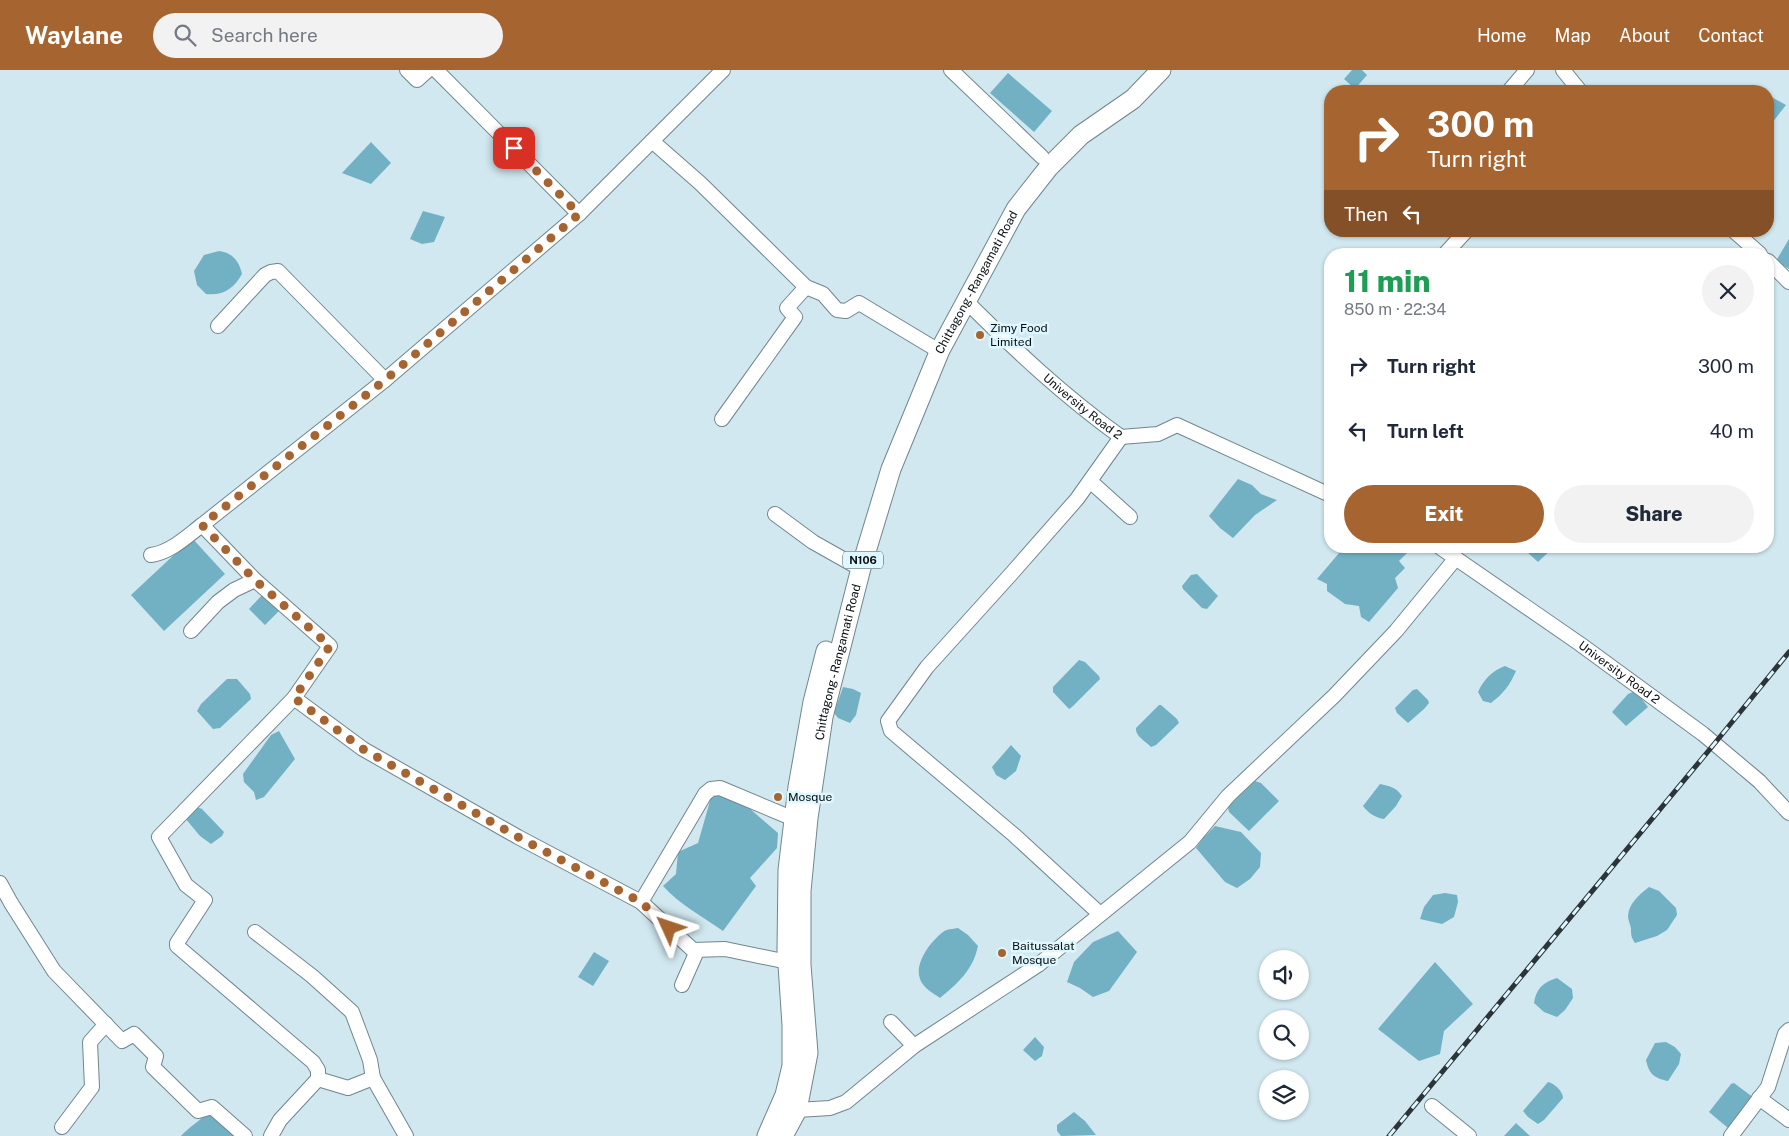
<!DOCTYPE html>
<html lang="en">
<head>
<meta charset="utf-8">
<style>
	:root { --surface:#fff; --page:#f2f2f3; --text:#1f2937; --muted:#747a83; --accent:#a66431 }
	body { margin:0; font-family:"Public Sans",sans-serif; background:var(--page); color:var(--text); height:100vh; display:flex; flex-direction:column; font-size:19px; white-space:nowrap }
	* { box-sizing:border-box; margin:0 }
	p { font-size:16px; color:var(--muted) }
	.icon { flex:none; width:28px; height:28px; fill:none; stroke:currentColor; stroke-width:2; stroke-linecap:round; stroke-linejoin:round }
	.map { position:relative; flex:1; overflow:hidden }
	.panel { position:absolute; left:1324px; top:178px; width:450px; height:305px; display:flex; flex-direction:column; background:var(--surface); border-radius:20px; box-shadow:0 1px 4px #0004 }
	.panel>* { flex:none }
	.guide { position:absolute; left:1324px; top:15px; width:450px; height:152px; border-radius:20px; box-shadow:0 1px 4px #0004; background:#a66431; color:#fff; overflow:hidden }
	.controls { position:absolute; left:1259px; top:880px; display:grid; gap:10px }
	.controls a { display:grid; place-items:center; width:50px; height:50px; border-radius:50%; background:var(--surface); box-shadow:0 1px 4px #0004; font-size:25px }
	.pin { position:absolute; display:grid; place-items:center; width:42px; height:42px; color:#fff; margin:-21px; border-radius:10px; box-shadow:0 2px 8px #0006 }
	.me { position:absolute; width:55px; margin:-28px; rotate:312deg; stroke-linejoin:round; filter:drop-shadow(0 0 4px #0008) }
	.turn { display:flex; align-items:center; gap:18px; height:105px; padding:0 20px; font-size:22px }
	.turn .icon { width:65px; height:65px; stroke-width:2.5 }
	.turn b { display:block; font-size:35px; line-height:42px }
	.then { display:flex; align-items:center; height:48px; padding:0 20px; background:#0003; gap:10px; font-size:19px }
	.round { display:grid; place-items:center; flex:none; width:52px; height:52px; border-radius:26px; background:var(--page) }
	.summary { display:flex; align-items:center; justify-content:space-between; height:85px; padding:0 20px }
	h1 { font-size:30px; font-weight:800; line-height:38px; color:#1e9e55 }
	.cta { display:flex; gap:10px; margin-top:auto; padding:10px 20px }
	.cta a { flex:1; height:58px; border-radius:30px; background:var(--accent); color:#fff; font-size:20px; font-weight:800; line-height:58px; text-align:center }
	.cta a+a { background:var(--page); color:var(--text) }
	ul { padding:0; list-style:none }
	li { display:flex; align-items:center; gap:15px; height:65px; padding:0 20px }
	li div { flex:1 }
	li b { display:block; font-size:19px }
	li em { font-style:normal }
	header { display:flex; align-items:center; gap:30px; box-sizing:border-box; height:70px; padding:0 25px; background:var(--accent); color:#fff }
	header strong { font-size:24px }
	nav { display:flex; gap:28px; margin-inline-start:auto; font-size:18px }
	.search { width:350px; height:45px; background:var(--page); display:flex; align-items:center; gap:12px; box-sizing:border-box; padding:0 18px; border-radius:28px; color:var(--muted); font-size:19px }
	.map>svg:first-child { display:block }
	.water { fill:#72b1c4 }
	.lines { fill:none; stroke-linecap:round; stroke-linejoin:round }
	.minor-casing { stroke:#70868c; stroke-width:16 }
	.highway-casing { stroke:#70868c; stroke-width:21 }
	.minor { stroke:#fff; stroke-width:14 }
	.highway { stroke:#fff; stroke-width:19 }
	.rail-casing { stroke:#2b3438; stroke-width:5 }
	.rail { stroke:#def6fd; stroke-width:3; stroke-dasharray:9; stroke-linecap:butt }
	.route { stroke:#a66431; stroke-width:9; stroke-dasharray:0 16.2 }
	.poi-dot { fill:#a66431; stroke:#def6fd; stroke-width:2 }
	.labels { text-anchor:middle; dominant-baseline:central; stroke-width:5; stroke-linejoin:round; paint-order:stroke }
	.shield { fill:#def6fd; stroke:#485458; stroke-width:1 }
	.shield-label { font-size:11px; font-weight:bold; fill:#070e11 }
	.street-label { font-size:12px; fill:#070e11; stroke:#def6fd }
	.poi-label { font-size:12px; fill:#070e11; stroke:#def6fd; text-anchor:start }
</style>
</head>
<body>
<header>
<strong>Waylane</strong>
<div class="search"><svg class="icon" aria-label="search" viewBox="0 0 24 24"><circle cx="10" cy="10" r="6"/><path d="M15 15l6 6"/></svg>Search here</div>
<nav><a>Home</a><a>Map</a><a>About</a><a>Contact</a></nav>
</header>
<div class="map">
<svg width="1789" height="1066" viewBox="0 0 1789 1066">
	<rect width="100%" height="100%" fill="#d1e8f0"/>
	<!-- water -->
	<path class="water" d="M1352 0H1362L1367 5 1355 19 1344 9Z
		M1008 3 1052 41 1034 62 990 23Z
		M1768 25 1786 35 1768 58V24Z
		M371 72 391 93 371 114 342 103Z
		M423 141 445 147 434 172 422 174 410 169Z
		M1789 169V199L1776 191Z
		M219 181C233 183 239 191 242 204 234 218 224 226 206 224L197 215 194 201 204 185Z
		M1238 409 1252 415 1261 424 1277 430 1255 445 1233 468 1220 458 1209 446Z
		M192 468 225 504 164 561 131 525Z
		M1345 476H1400L1407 483 1399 491 1405 498 1395 508 1398 518 1369 552 1361 547 1359 536 1345 534 1327 521V514L1317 509Z
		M1526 476H1555L1538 492 1527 482Z
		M1197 504 1218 526 1207 539 1202 538 1183 519 1182 516 1191 505Z
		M264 523 281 539 265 555 249 539Z
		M1079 590 1085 592 1099 606 1100 609 1072 637 1069 639 1053 622V617Z
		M1505 596 1516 601C1510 615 1503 624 1491 633L1483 631 1478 622C1484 609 1492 601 1505 596Z
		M227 609H237L250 624 251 629 220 658 213 659 197 641 201 634Z
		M843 617 853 619 861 623 856 645 850 653 838 648 834 643Z
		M1417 619 1428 630 1429 633 1424 639 1408 653 1397 643 1395 638 1413 620Z
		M1633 622 1638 624 1648 637 1626 656 1612 642 1628 624Z
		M1159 635H1161L1177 649 1179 653 1156 675 1151 677C1145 671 1135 666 1136 658Z
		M279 661 295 689 264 727 256 730 254 722 244 712 243 704 271 665Z
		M1011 675 1021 686 1016 701 1005 710 996 705 992 697Z
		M1255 711 1261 713 1279 731 1249 761 1229 742 1228 737Z
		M1380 714C1389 716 1396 717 1402 726L1396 736 1384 749C1376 748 1368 743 1363 736Z
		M712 724 741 731 778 763 777 778 750 808 756 816 723 861C703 847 679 834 663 816L676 804 678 782 698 773Z
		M197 737 202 739 224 762 222 766 211 774 200 766 185 748Z
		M1215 756 1241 762 1261 783 1260 797 1250 809 1237 818 1225 812 1196 778 1204 767Z
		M1649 817 1659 821 1676 838 1677 845 1667 860 1657 866 1635 873C1631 867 1631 865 1631 858 1630 854 1628 850 1628 846 1629 833 1639 825 1649 817Z
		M1445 823 1457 825 1458 832 1454 847 1442 854 1420 849 1424 837 1433 825Z
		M958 858 968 865 978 876C973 900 958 913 940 928 933 923 923 918 920 909 914 893 931 871 943 862 946 859 953 859 958 858Z
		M1118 861 1137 882 1109 921 1093 927 1080 918 1067 912 1074 892 1093 872Z
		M594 882 609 891 593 916 578 907Z
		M1435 892 1473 934 1444 961 1440 984 1419 991 1378 959Z
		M1557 908 1572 919 1573 928 1565 940 1557 947 1544 942 1534 933C1536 919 1543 912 1557 908Z
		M1035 967 1044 977 1042 986 1035 991 1023 980Z
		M1666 972 1675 977 1681 984 1679 994 1668 1011C1654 1008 1649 1004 1646 990L1655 973Z
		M1548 1012C1554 1013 1563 1021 1563 1028L1544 1050 1538 1054 1528 1047 1523 1041Z
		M1734 1013 1754 1028 1732 1057 1728 1058 1709 1042 1731 1014Z
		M208 1042 239 1066H181C189 1057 200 1051 208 1042Z
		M1074 1042 1085 1051 1096 1065 1061 1066 1057 1061V1055Z
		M1516 1053 1517 1054 1530 1066H1504Z"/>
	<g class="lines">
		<!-- minor casing -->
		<g class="minor-casing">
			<g id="minor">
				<path d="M407 0 417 10 428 0"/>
				<path d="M436 0 579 144 385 310 202 455 255 510 330 576 294 628 363 679 518 767 641 832 693 880 725 879 788 892"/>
				<path d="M951 0 1042 87"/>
				<path d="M1563 0 1580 21"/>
				<path d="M1509 21 1527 0"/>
				<path d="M652 71 700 113 806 217 823 224 837 240 846 241 859 233 934 278"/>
				<path d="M579 144 723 0"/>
				<path d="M1734 161 1760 184"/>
				<path d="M1445 184 1466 161"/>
				<path d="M1768 191 1789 212"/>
				<path id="s1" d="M967 232C1016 281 1064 326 1121 367L1158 364 1177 355 1330 425"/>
				<path d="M218 256 265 205 271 202 278 201 385 310"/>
				<path d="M722 349 795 247 787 238 806 217"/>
				<path d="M1090 411 1130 447"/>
				<path d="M775 444 813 472 852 494"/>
				<path id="s2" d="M1438 476 1580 574 1703 664 1759 711 1789 743"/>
				<path d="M151 485C171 482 186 467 202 455"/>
				<path d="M191 561 218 532 234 520 255 510"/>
				<path d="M294 628 159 767 186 815 205 830 177 873V876L313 992 318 1000V1009L348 1018 373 1008 406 1066"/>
				<path d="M0 813 11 833 54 901 122 971 134 964 156 986 153 997 198 1041 212 1037 245 1066"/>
				<path d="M641 832 705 724 711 719 720 718 794 749"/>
				<path d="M1100 844 1014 765 891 661 888 651 927 597 1012 503 1077 429 1121 367"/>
				<path d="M255 862 312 906 352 942 370 990 373 1008"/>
				<path d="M682 915 697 881"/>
				<path d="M891 952 914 976"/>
				<path d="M1759 1028 1789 1050"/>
				<path d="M1432 1036 1469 1066"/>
				<path d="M797 1040 830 1038 846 1032 914 976 1038 895 1190 772 1228 726 1334 626 1396 561 1456 488"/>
				<path d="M62 1057 92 1017 90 972 106 954"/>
				<path d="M271 1066 280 1050 318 1009"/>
				<path d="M1731 1066 1768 1017 1785 964 1789 960"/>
			</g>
		</g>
		<!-- highway casing -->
		<g class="highway-casing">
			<g id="highway">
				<path d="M767 1066 785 1025 792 996V955L787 880 788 800 798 717 813 632 826 581"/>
				<path id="s3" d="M783 1066 797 1040 808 983 801 895V821L808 748 823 647 861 498 891 399 940 280 1016 139 1049 97 1081 65 1133 29 1161 0"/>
			</g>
		</g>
		<!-- minor -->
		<use href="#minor" class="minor"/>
		<!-- highway -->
		<use href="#highway" class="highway"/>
		<!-- rail casing -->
		<g class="rail-casing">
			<path id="rail" d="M1389 1066 1715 673 1789 582"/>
		</g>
		<!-- rail -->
		<use href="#rail" class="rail"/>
	</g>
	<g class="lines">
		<!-- route -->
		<path class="route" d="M514 78 579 144 385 310 202 455 255 510 330 576 294 628 363 679 518 767 641 832 669 858"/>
	</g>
	<!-- markers -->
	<g class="poi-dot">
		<circle cx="980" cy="265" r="5"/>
		<circle cx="778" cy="727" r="5"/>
		<circle cx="1002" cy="883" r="5"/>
	</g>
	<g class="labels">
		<!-- shield labels -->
		<rect class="shield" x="843" y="481.5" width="40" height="17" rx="4"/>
		<g class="shield-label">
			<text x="863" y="490">N106</text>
		</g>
		<!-- street labels -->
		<g class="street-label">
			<text stroke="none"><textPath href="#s3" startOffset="888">Chittagong - Rangamati Road</textPath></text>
			<text stroke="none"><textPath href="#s1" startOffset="156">University Road 2</textPath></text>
			<text stroke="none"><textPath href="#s3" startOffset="482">Chittagong - Rangamati Road</textPath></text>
			<text stroke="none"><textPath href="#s2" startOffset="221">University Road 2</textPath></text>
		</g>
		<!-- poi labels -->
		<g class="poi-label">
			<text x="990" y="258">Zimy Food<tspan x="990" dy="14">Limited</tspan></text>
			<text x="788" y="727">Mosque</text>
			<text x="1012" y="876">Baitussalat<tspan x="1012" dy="14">Mosque</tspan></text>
		</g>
	</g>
</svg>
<div class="controls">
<a><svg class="icon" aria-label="sound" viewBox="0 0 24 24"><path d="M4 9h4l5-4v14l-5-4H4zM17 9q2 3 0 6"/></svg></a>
<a><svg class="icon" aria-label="search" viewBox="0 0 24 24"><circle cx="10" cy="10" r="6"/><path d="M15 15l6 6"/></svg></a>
<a><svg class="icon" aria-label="layers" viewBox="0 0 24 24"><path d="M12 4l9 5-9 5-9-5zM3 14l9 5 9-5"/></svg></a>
</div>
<div class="pin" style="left:514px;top:78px;background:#d93025"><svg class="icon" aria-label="arrive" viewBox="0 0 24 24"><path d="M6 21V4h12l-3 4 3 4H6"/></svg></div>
<svg class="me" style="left:669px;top:858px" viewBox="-20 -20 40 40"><path d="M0-17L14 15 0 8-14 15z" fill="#a66431" stroke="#fff" stroke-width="4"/></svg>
<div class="guide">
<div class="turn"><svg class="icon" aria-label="right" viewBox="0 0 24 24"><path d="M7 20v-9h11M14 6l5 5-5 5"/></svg><div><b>300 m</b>Turn right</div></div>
<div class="then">Then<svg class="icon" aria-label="left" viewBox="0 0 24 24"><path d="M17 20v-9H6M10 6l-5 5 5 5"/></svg></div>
</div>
<section class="panel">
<div class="summary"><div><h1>11 min</h1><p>850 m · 22:34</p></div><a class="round"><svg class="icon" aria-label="close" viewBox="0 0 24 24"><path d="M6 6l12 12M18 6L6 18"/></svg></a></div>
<ul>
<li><svg class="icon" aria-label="right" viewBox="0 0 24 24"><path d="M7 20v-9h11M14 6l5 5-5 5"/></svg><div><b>Turn right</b></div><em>300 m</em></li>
<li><svg class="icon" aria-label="left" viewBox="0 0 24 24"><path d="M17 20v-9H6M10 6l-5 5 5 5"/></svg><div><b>Turn left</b></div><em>40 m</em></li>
</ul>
<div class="cta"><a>Exit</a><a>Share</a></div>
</section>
</div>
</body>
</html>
